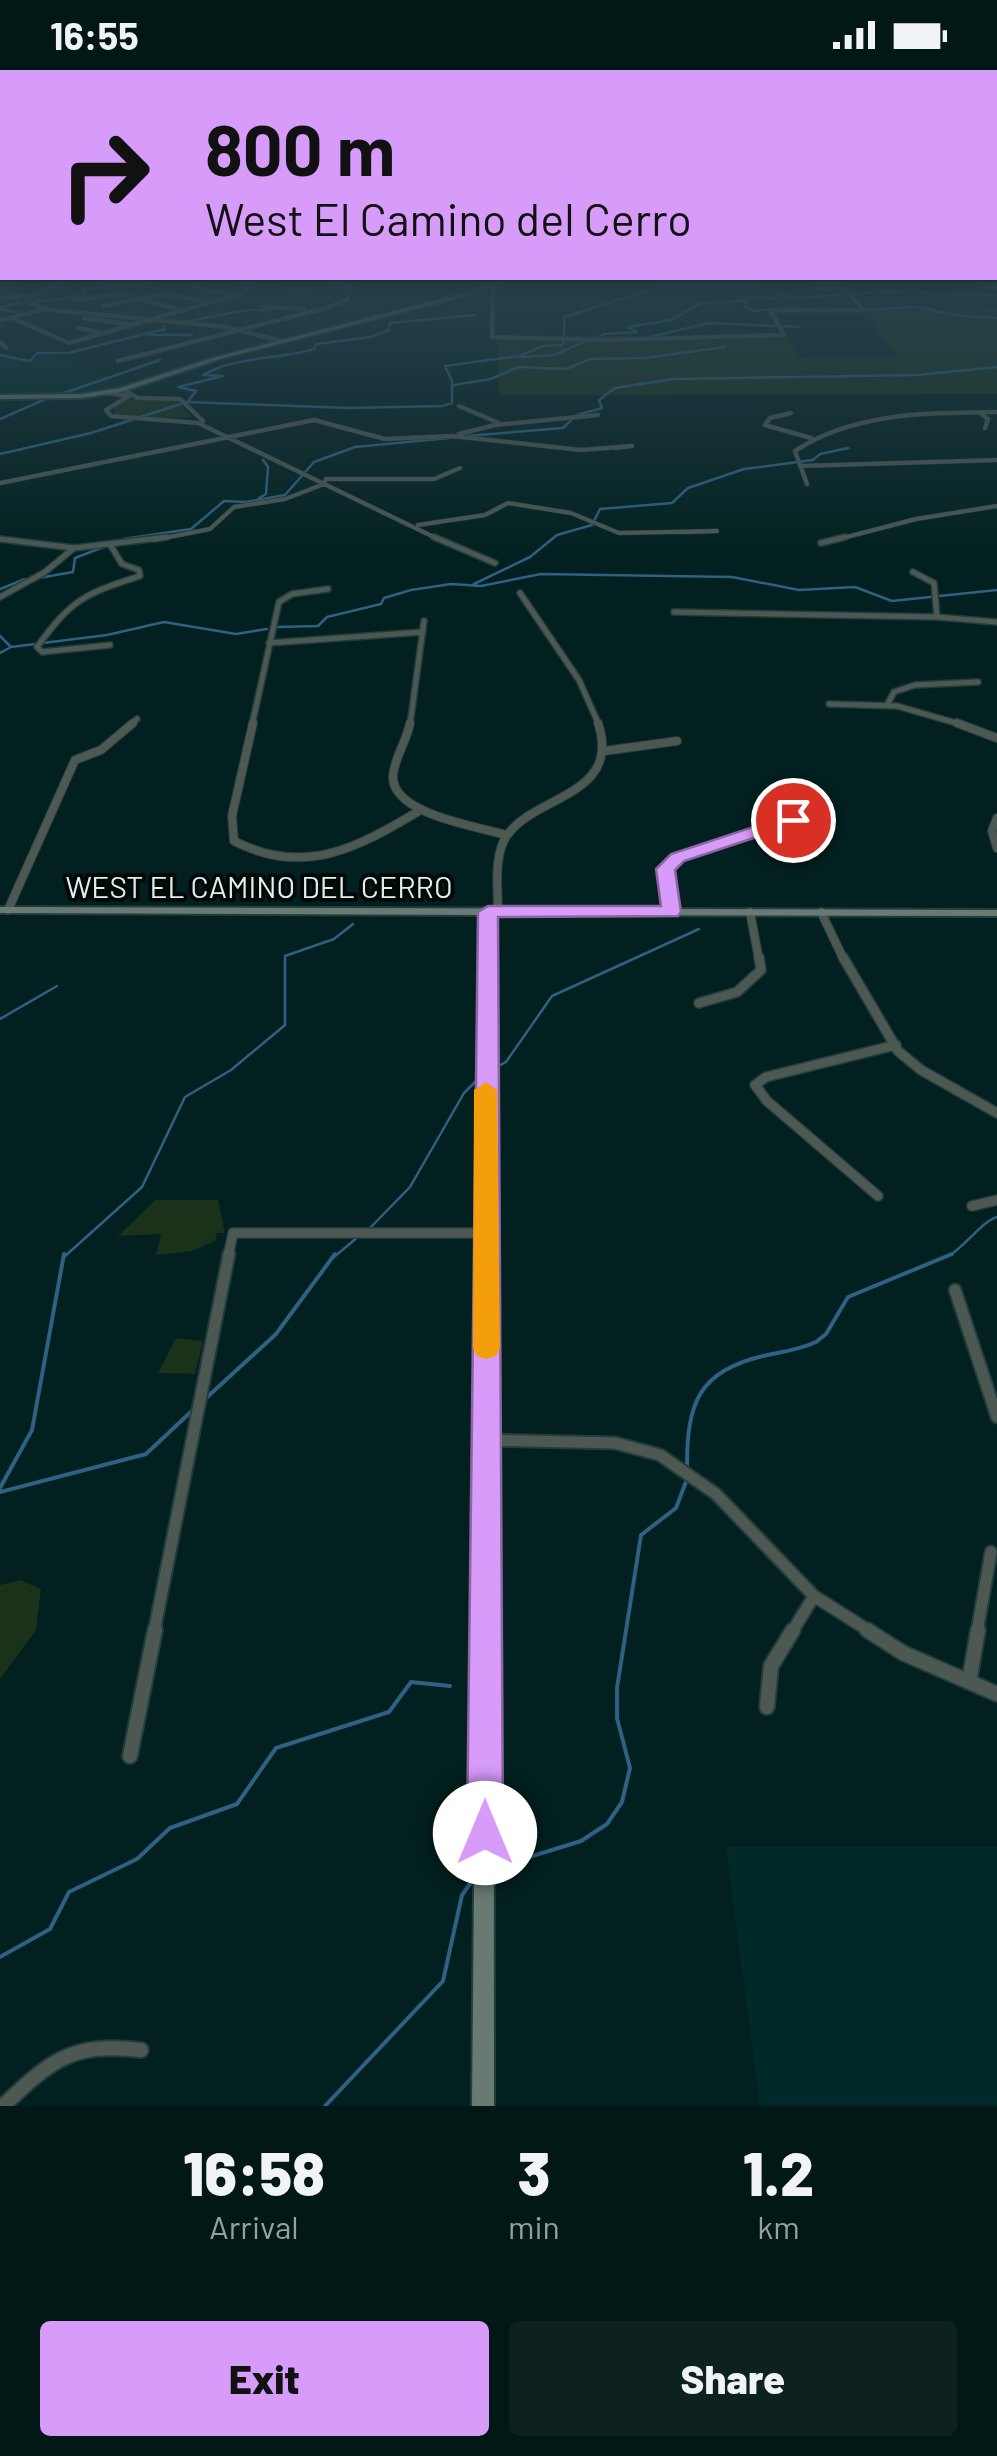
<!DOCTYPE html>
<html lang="en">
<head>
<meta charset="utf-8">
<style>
	:root { --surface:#021817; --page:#0c2120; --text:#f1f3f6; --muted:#96a0a1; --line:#233736; --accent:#d79bf9 }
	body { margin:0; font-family:Barlow,sans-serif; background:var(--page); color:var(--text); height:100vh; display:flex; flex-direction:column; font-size:38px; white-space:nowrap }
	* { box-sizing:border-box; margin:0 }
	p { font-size:32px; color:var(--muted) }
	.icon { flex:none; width:55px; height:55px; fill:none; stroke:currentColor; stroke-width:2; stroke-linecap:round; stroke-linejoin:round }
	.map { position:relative; height:2036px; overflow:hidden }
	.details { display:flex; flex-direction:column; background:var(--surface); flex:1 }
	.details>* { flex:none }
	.guide { position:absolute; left:0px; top:0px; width:998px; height:210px; box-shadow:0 5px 25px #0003,0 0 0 2px var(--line); background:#d79bf9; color:#111; overflow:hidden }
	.pin { position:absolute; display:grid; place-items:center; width:85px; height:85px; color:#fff; margin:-42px; border:5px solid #fff; border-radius:50%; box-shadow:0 2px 10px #0007 }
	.me { position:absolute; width:110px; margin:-55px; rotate:0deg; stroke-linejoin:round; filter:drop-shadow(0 0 8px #0008) }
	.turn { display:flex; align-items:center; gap:35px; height:210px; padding:0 40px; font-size:45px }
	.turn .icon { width:130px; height:130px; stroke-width:2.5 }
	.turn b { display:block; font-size:70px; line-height:85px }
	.eta { display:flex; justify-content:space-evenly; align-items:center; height:170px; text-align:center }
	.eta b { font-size:60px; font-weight:800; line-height:70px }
	.cta { display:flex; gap:20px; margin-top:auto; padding:20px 40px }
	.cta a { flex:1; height:115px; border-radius:10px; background:var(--accent); color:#111; font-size:40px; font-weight:800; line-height:115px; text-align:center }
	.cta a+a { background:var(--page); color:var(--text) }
	.status { display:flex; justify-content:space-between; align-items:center; height:70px; padding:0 50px; background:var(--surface); direction:ltr }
	.status svg { height:28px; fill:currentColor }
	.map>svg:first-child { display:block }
	.built { fill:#002a29 }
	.green { fill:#1a311a }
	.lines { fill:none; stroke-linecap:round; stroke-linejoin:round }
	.stream-far1 { stroke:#2e6183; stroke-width:2.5 }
	.stream { stroke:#2e6183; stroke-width:4 }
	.street-far5-casing { stroke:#213d3c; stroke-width:5 }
	.street-far4-casing { stroke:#213d3c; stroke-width:8 }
	.street-far3-casing { stroke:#213d3c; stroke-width:10 }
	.street-far2-casing { stroke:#213d3c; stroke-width:12 }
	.street-far1-casing { stroke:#213d3c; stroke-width:15 }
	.street-casing { stroke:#213d3c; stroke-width:18 }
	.secondary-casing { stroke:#213d3c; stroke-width:4 }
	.street-far5 { stroke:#4d5853; stroke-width:4 }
	.street-far4 { stroke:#4d5853; stroke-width:5 }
	.street-far3 { stroke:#4d5853; stroke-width:8 }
	.street-far2 { stroke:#4d5853; stroke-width:9 }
	.street-far1 { stroke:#4d5853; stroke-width:11 }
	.street { stroke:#4d5853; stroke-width:14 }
	.secondary { fill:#697a73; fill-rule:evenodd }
	.route { fill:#d79bf9; stroke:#8c65a2; stroke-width:2.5 }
	.slow { fill:#f59e0b }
	.labels { text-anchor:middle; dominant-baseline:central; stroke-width:8; stroke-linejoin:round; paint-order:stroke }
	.street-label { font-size:30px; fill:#dff0ee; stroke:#010807 }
</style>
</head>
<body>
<div class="status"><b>16:55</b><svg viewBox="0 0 49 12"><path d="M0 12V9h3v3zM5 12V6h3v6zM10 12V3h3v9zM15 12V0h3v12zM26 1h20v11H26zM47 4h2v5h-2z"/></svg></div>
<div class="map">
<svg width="997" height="2036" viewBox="0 0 997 2036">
	<rect width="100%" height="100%" fill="#02201f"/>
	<!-- built -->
	<path class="built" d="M52 284 91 299 127 317 69 325H0V286L31 291 39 285Z
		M726 1777H997V2036H760Z"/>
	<!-- green -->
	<path class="green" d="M862 239H997V324L499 325 497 266H786L798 287 896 285Z
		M132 328C161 333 173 320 191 347L127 348 115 345 114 336Z
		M155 1130H218L225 1163H217L215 1171 192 1181 156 1185 161 1164 118 1166Z
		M176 1268 203 1271 195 1304 158 1303Z
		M20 1510 41 1519 36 1560 0 1609V1515Z"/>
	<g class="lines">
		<!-- stream-far1 -->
		<path class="stream-far1" d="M0 212 18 208
			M740 231 745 227 778 228V224L798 228 883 222 997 225
			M36 232 85 225 83 219 144 213 155 218
			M917 237 960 246 997 248
			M1 238 18 233
			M782 238H799
			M820 238 833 239
			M0 239 21 243
			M865 240 913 237
			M185 252 246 240H267
			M150 265H192
			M650 267 709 253 800 257
			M596 270 604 264 637 262 628 257 671 250 701 233 747 231 744 236 755 241 774 239
			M0 285 30 291 37 283H68L165 259 164 256
			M520 287 554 285 584 272
			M454 315 491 309 519 297 566 299 590 289 645 288 725 277
			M58 325 160 290
			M189 330 196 321 178 317 223 306 203 305C235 286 278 290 314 279L316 274 371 267 389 260 390 253 474 245
			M0 349 50 327
			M467 366 563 358 577 345 602 338 599 330 615 318 673 309 917 305 997 297
			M0 384 91 363 187 332 349 338 442 336 452 333V311L445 296 519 286 543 276 563 275 565 247C597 238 624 226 657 219V215L745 216 788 208
			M259 428 266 424 268 397 263 390
			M123 469 191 459 224 431 246 432 285 425 314 392 355 377 449 368
			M33 509 73 502 75 488 106 476
			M474 514 530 487 557 465 592 455 600 439 672 433 688 418 744 399 813 390 820 384 848 378
			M0 519 25 509
			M277 557 318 556 327 547 381 534 384 528 411 520 451 514 481 516 541 504 732 507 799 520 855 517 892 531 997 520
			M0 566 10 576
			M0 583 11 577 107 565 164 552 236 564 267 559
			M0 949 57 916
			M491 1000 506 992 552 926 699 859
			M369 1159 410 1117 464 1023 484 1003
			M64 1187 142 1117 185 1027 231 1000 285 955V886L334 869 353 854
			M334 1187 359 1166
			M947 1187C965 1177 981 1152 997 1147"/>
		<!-- stream -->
		<path class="stream" d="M204 1330 276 1264 335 1184
			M687 1396C687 1334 698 1301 763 1286 781 1282 799 1280 816 1272L826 1264 848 1227 952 1184
			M0 1418 32 1360 64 1184
			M0 1422 146 1384 194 1339
			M494 1798 581 1771 607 1754 622 1732 630 1698 617 1648V1618L641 1465 676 1438 687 1409
			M0 1887 50 1859 69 1822 137 1789 170 1758 237 1734 276 1678 389 1642 411 1612 450 1616
			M325 2036 443 1911 462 1825 474 1808"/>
		<!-- street-far5 casing -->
		<g class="street-far5-casing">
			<path id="street-far5" d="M180 208C132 208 66 199 26 231L43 239 225 257 282 271
				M332 208 353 218
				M236 212 251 214
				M493 213 492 267 606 270 781 265 784 264 771 243 777 240H864
				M194 217 228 224
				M983 217H997
				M813 218 845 219 864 240
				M284 220 353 218
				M0 228 29 226
				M73 230 123 224 183 241
				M103 236 166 224 204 231
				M263 237 304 239
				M12 248 69 273
				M84 248 133 255
				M0 250 40 240
				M78 258 103 263
				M0 272 6 278
				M69 273 243 223 260 208
				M118 291 330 237 347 229 353 218
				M126 321 138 328 180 329 203 351
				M108 323 129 326 106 340 111 346 198 353 440 470
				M459 336 499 353
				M791 343 770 348 765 355 811 368
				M981 344 988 349 985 358
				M459 364 495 355 598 345
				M800 396 997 390
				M0 413 314 350 385 369 452 366 581 380 632 376 615 378
				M807 414 795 381C854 342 928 343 997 342
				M418 455 485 445 508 433 571 443 619 463 717 461 688 462
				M0 469 4 470
				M154 470 210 459 234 437 285 429 324 414 326 409H434L460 398
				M835 470 916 449 997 436"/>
		</g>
		<!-- street-far4 casing -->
		<g class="street-far4-casing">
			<path id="street-far4" d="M434 467 495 493
				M0 469 74 478 167 467
				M821 473 845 467
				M913 502 934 513 937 547
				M520 523 579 610 599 655
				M0 527 45 502 74 478
				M674 542 937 547 997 552
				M269 573 423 562
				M110 575 42 582 37 577C72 529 84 524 140 506L139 500 122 494 111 476
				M829 634 897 636 963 655
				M887 635 894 622 915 615 978 612
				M130 655 137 649
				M252 655 279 532 292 524 328 519
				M410 655 424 551"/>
		</g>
		<!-- street-far3 casing -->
		<g class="street-far3-casing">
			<path id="street-far3" d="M253 653 232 746 234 771C304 807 357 778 419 741
				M410 653C407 671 394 688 393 706 391 744 479 757 507 765
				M957 653 997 668
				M604 681 677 671
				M997 748 992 761 997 778
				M8 840 75 690 101 680 133 653
				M498 842C498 820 493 783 508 764 537 725 622 725 598 653
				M671 842 666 799 677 787 793 750
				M750 842 759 890
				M821 842 844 890"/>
		</g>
		<!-- street-far2 casing -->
		<g class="street-far2-casing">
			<path id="street-far2" d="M843 887 898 981 921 1000 997 1043
				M699 933 737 922 761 900 759 887
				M878 1126 767 1031 755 1015 766 1007 896 975
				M972 1136 997 1130
				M228 1187 233 1163H484"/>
		</g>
		<!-- street-far1 casing -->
		<g class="street-far1-casing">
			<path id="street-far1" d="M955 1220 997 1347
				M488 1370 615 1373 660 1385 716 1424 814 1526 871 1562
				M154 1562 229 1184
				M792 1562 814 1526
				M977 1562 991 1482"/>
		</g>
		<!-- street casing -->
		<g class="street-casing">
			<path id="street" d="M867 1560 903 1583 997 1624
				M969 1612 978 1560
				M767 1637 771 1596 793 1560
				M130 1686 155 1560
				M3 2036C51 1990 72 1972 141 1980"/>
		</g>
		<!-- secondary casing -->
		<g class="secondary-casing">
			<path id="secondary" d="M508 208H513L470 225 220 289 121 322 82 328 0 329V325L82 324 120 318 216 287 466 223Z
				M0 837 997 840V846L493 845 494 2036H472L483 845 0 843Z"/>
		</g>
		<!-- street-far5 -->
		<use href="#street-far5" class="street-far5"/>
		<!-- street-far4 -->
		<use href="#street-far4" class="street-far4"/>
		<!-- street-far3 -->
		<use href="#street-far3" class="street-far3"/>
		<!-- street-far2 -->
		<use href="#street-far2" class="street-far2"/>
		<!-- street-far1 -->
		<use href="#street-far1" class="street-far1"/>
		<!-- street -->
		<use href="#street" class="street"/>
		<!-- secondary -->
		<use href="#secondary" class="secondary"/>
	</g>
	<!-- sky -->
	<linearGradient id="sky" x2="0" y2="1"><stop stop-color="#011211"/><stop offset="0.42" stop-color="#28424d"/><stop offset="1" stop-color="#28424d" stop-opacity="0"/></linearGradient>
	<rect width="997" height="491" fill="url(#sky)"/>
	<!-- route -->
	<path class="route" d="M793 744 802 750 799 753 684 791 675 800 681 842 678 846 498 847 503 1763 498 1776 485 1781 472 1776 467 1763 478 842 488 836H661L656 799 671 784Z"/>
	<!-- slow -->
	<path class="slow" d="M486 1012 497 1020 500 1278 496 1286 486 1289 477 1286 473 1278 474 1020Z"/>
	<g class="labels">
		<!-- street labels -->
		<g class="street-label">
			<text x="259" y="816">WEST EL CAMINO DEL CERRO</text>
		</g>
	</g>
</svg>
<div class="pin" style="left:793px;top:750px;background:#d93025"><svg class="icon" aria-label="arrive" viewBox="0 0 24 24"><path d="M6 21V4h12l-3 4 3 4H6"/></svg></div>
<svg class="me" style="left:485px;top:1763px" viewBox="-20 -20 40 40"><circle r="19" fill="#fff"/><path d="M0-13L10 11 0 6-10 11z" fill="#d79bf9"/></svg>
<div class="guide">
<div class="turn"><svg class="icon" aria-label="right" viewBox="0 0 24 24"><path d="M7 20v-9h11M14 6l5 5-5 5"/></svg><div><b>800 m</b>West El Camino del Cerro</div></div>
</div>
</div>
<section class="details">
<div class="eta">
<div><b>16:58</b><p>Arrival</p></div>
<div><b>3</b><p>min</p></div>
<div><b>1.2</b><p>km</p></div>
</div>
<div class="cta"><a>Exit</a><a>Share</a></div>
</section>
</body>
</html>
